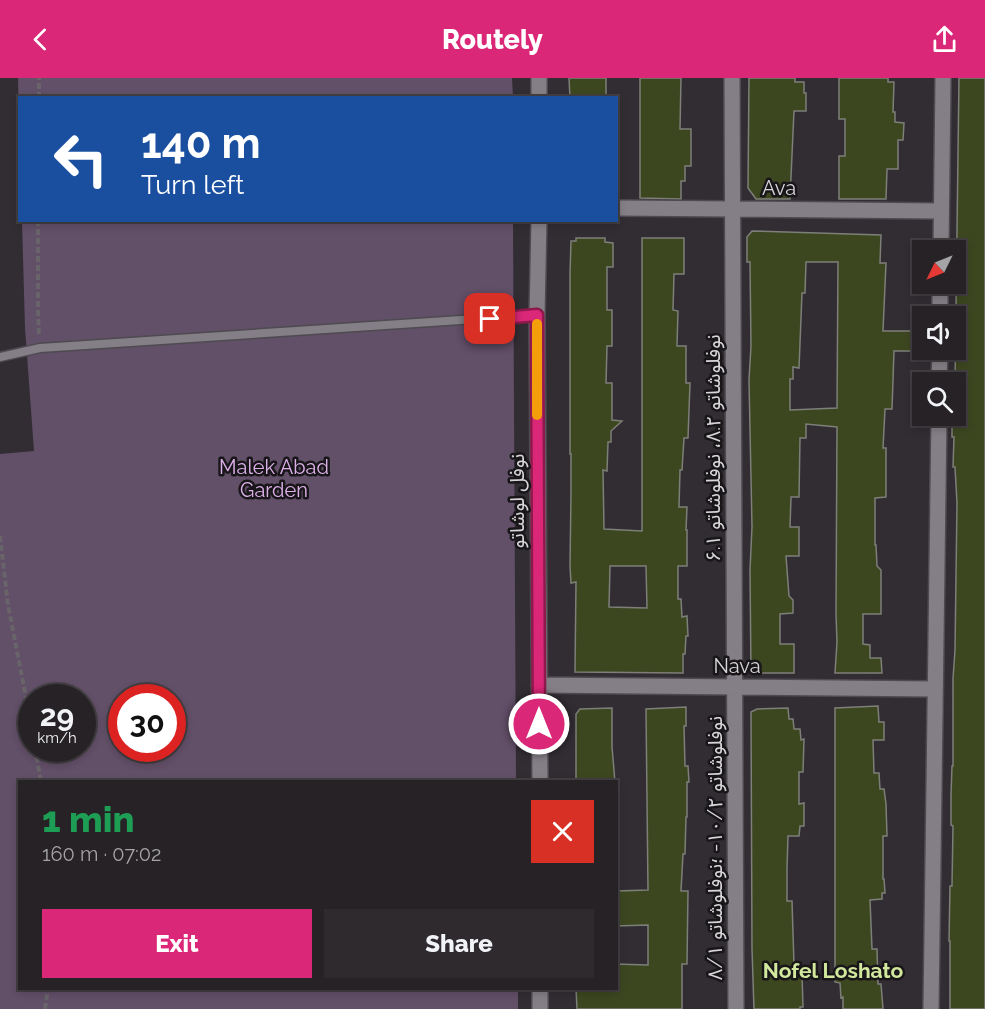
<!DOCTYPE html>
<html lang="en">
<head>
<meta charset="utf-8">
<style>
	:root { --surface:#262226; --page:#2e2a2e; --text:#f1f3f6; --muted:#a4a4a7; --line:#423f43; --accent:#db2777 }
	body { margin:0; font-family:Raleway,"Noto Sans Arabic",sans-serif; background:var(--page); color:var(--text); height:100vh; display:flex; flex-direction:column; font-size:22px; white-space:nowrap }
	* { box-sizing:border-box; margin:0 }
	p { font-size:20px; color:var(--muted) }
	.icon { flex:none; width:33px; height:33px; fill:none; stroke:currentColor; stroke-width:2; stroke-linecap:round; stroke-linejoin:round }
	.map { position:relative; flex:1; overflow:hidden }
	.sheet { position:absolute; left:18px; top:702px; width:600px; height:210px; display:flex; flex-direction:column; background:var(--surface); border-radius:0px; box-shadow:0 3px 9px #0003,0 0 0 2px var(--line) }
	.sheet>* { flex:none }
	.banner { position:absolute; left:18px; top:18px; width:600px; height:126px; border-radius:0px; box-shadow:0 3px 9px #0003,0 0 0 2px var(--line); background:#1a4fa0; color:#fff; overflow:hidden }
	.needle { width:39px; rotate:227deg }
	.fabs { position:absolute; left:912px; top:162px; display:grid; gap:12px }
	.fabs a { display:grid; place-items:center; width:54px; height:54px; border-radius:0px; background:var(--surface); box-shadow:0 3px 9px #0003,0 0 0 2px var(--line); font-size:30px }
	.speed { position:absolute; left:18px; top:606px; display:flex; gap:12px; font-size:30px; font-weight:700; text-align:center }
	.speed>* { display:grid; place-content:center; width:78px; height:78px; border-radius:50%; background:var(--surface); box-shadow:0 3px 9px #0003,0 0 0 2px var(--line); line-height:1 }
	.speed small { font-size:15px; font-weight:400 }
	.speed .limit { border:9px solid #d22; background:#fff; color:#111 }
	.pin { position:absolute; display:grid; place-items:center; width:51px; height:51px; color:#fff; margin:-26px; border-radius:12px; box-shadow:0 3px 9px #0006 }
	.me { position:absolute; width:66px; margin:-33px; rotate:0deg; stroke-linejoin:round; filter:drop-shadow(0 0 4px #0008) }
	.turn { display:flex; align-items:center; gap:21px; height:126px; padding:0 24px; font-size:27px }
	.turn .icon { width:78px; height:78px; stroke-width:2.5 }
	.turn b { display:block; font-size:42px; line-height:51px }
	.round { display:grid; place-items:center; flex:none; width:63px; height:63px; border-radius:0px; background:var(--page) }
	.overview { display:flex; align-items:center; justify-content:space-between; height:102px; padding:0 24px }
	h1 { font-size:36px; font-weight:800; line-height:45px; color:#1e9e55 }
	.cta { display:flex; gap:12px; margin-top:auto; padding:12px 24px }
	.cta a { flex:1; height:69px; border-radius:0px; background:var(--accent); color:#fff; font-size:24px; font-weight:800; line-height:69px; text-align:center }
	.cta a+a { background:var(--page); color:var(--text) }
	header { display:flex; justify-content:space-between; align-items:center; height:78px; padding:0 24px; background:var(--accent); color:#fff; font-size:27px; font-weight:800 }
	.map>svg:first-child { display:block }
	.green { fill:#624f68; fill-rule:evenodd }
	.building { fill:#3c4720; stroke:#7d7f78; stroke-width:1.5; fill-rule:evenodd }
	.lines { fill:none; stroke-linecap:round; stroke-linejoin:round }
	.lane-casing { stroke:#4e4b50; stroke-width:11 }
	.street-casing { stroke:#4e4b50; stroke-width:18 }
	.path { stroke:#686469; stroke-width:4; stroke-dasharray:6 3; stroke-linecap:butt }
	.lane { stroke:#847f86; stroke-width:8 }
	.street { stroke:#847f86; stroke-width:15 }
	.route-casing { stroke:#8e194d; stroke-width:15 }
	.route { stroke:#db2777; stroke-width:10 }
	.slow { stroke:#f59e0b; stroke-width:10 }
	.labels { text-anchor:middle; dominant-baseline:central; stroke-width:5; stroke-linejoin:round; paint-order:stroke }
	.street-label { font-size:20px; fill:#d7d5d8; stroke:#181619 }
	.park-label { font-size:20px; fill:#deb1eb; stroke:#181619 }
	.neighbourhood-label { font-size:21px; font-weight:bold; fill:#d1e89d; stroke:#181619 }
</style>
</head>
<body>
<header><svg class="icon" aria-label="back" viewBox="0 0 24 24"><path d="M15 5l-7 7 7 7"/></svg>Routely<svg class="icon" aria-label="share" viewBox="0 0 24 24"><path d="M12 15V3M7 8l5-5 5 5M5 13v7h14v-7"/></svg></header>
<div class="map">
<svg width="985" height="931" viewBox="0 0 985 931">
	<rect width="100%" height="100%" fill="#322d33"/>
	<!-- green -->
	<path class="green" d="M18 0H512L513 19 20 20 19 50Z
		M22 143H513L516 703 20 704V910H518V931H0V376L34 373 25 250ZM32 620H82V670H32ZM122 620H172V670H122Z"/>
	<!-- building -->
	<path class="building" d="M569 0H606V20H570Z
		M640 0H681L680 51H691V88H685V103H681V121L640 120Z
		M749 0H795V4H804V15H806V33H794L790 121H756L748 110Z
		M839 0H888V4H894L893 34H895V44L904 45 903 62H898V91H887L886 121H839V78H845V41H839Z
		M959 0H985V931H950V863H949L950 808H952L953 748 951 747V717L952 688H953V601L955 572 957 425 955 389H953L954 359H952V338H956L955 304Z
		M752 153 881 157 880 185H886L883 253H922V273H894L892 331H885L883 370H886V419L875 420V467H876L877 488 881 492V536H863V566L870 567V580H881L882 595H835L837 564 836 536 837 349 806 346V360H800L799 419H791L790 449H799V478H786L789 518 793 522V535L780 536V566H794V595H751L750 492 752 449 749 302 751 268 750 184H747V159ZM806 184H838L837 330 790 332V301H793V289L799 290 802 215H805Z
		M576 160H605V164L613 165V189H607V232H612V268H607L606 305H612V342L622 343 611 353V364H608L607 393 603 392 604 451 642 453V160H684V196H674L673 232 678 233 677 268H686V305H690L688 360H684L682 392H680L679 429H687L686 452H687V488H678V521H681L682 539 687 538 688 558H686L685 576H683V595L575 594 576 504 571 505 570 488 571 415V376H570V196L571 163H576ZM610 488H646L647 530 609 529Z
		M878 628 879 644H884V662H873L874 695H879L880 711H884L886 726 887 758H883V801H884L885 815H882V821L870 822 872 871H877L878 906H881L883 931H843V919L841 920 840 905 835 904V630Z
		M686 629V648H684L685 688H688L689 704H687V739H686L685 776H683L681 813H688L687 886H682V931H577L576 910H616V886L648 887V847L616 848V813L648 812 646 631Z
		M612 630V669L615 704H576V636L580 631Z
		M788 630 789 641H793L794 651H800L801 662 804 661 803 694H799V726L804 725V748H800L799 758H788L787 791V823H792L794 887H798V895L802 896 803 929H800V931H754L752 871 751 634 757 631Z"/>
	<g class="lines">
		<!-- lane casing -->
		<g class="lane-casing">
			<path id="lane" d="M0 279 40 270 537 237"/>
		</g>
		<!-- street casing -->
		<g class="street-casing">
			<path id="street" d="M539 0V20
				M732 0 736 931
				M616 130 941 133
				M539 142 537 237 540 704
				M941 172 943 0
				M940 238V206
				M939 304 940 272
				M539 607 935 611
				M540 910V931
				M931 931 939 338"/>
		</g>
		<!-- path -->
		<path class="path" d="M39 20V0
			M38 142V231L39 259
			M0 458 8 527 32 650
			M35 670 41 704
			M45 931 48 910"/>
		<!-- lane -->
		<use href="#lane" class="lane"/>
		<!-- street -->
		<use href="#street" class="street"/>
	</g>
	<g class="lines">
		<!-- route casing -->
		<g class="route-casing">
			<path id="route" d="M490 241 537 237 539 646"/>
		</g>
		<!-- route -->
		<use href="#route" class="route"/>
		<!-- slow -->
		<path class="slow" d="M537 246V337"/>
	</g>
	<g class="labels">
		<!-- street labels -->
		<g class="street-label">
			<text x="779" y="110">Ava</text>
			<text transform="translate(713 370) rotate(-90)">نوفلوشاتو ۸.۲، نوفلوشاتو ۶.۱</text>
			<text transform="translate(517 423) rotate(-90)">نوفل لوشاتو</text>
			<text x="737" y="588">Nava</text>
			<text transform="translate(715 770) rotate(-90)">نوفلوشاتو ۱۰/۲- ؛نوفلوشاتو ۸/۱</text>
		</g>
		<!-- park labels -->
		<g class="park-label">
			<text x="274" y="389">Malek Abad<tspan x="274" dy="23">Garden</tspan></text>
		</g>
		<!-- neighbourhood labels -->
		<g class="neighbourhood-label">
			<text x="833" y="892">Nofel Loshato</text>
		</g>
	</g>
</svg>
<div class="fabs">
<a><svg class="needle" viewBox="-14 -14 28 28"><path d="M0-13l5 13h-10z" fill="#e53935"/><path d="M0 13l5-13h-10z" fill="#a4a4a7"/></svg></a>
<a><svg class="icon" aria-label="sound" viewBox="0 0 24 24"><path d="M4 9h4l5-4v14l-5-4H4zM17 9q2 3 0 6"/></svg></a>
<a><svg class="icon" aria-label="search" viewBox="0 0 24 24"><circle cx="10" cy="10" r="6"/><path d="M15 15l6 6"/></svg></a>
</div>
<div class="speed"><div>29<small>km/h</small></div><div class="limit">30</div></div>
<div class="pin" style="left:490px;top:241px;background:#d93025"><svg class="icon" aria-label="arrive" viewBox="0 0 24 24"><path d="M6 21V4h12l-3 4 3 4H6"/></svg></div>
<svg class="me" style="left:539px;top:646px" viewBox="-20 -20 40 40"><circle r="17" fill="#db2777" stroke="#fff" stroke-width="3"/><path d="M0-11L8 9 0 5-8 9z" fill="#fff"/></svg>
<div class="banner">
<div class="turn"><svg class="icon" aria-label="left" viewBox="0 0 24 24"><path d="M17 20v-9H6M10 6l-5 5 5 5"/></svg><div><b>140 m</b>Turn left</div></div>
</div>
<section class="sheet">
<div class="overview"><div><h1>1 min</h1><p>160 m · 07:02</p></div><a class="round" style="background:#d93025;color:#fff"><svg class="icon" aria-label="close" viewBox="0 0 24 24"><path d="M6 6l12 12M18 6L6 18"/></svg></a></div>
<div class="cta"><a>Exit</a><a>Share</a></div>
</section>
</div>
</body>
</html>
